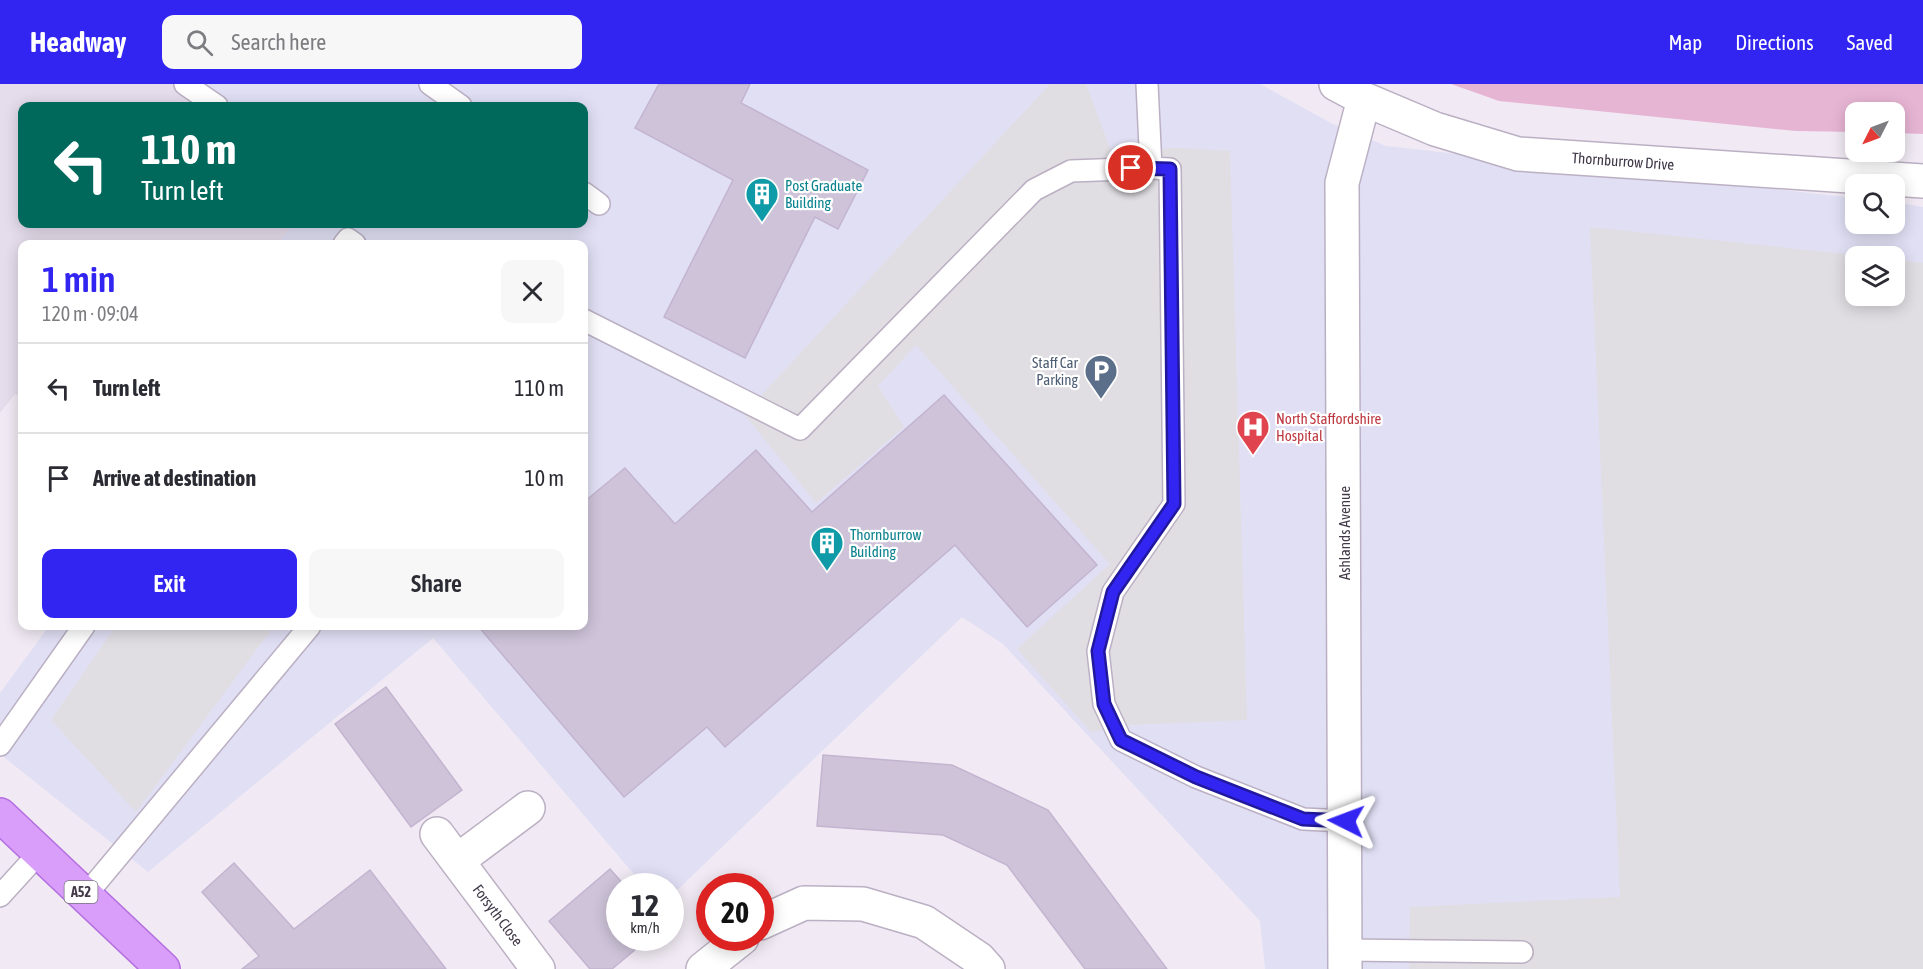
<!DOCTYPE html>
<html lang="en">
<head>
<meta charset="utf-8">
<style>
	:root { --surface:#fff; --page:#f7f7f7; --text:#2b2b33; --muted:#7c7c81; --line:#e1e1e2; --accent:#3325f1 }
	body { margin:0; font-family:"Asap Condensed",sans-serif; background:var(--page); color:var(--text); height:100vh; display:flex; flex-direction:column; font-size:22px; white-space:nowrap }
	* { box-sizing:border-box; margin:0 }
	p { font-size:20px; color:var(--muted) }
	.icon { flex:none; width:33px; height:33px; fill:none; stroke:currentColor; stroke-width:2; stroke-linecap:round; stroke-linejoin:round }
	.map { position:relative; flex:1; overflow:hidden }
	.sheet { position:absolute; left:18px; top:156px; width:570px; height:390px; display:flex; flex-direction:column; background:var(--surface); border-radius:12px; box-shadow:0 3px 15px #0003 }
	.sheet>* { flex:none }
	.banner { position:absolute; left:18px; top:18px; width:570px; height:126px; border-radius:12px; box-shadow:0 3px 15px #0003; background:#00695c; color:#fff; overflow:hidden }
	.needle { width:39px; rotate:228deg }
	.fabs { position:absolute; left:1845px; top:18px; display:grid; gap:12px }
	.fabs a { display:grid; place-items:center; width:60px; height:60px; border-radius:12px; background:var(--surface); box-shadow:0 3px 15px #0003; font-size:30px }
	.speed { position:absolute; left:606px; top:789px; display:flex; gap:12px; font-size:30px; font-weight:700; text-align:center }
	.speed>* { display:grid; place-content:center; width:78px; height:78px; border-radius:50%; background:var(--surface); box-shadow:0 3px 15px #0003; line-height:1 }
	.speed small { font-size:15px; font-weight:400 }
	.speed .limit { border:9px solid #d22; background:#fff; color:#111 }
	.pin { position:absolute; display:grid; place-items:center; width:51px; height:51px; color:#fff; margin:-26px; border:3px solid #fff; border-radius:50%; box-shadow:0 2px 6px #0007 }
	.me { position:absolute; width:66px; margin:-33px; rotate:273deg; stroke-linejoin:round; filter:drop-shadow(0 0 4px #0008) }
	.turn { display:flex; align-items:center; gap:21px; height:126px; padding:0 24px; font-size:27px }
	.turn .icon { width:78px; height:78px; stroke-width:2.5 }
	.turn b { display:block; font-size:42px; line-height:51px }
	.round { display:grid; place-items:center; flex:none; width:63px; height:63px; border-radius:12px; background:var(--page) }
	.overview { display:flex; align-items:center; justify-content:space-between; height:102px; padding:0 24px }
	h1 { font-size:36px; font-weight:600; line-height:45px; color:var(--accent) }
	.button { display:flex; gap:12px; margin-top:auto; padding:12px 24px }
	.button a { flex:1; height:69px; border-radius:12px; background:var(--accent); color:#fff; font-size:24px; font-weight:600; line-height:69px; text-align:center }
	.button a+a { background:var(--page); color:var(--text) }
	ul { padding:0; list-style:none }
	li { display:flex; align-items:center; gap:18px; height:90px; padding:0 24px; border-top:2px solid var(--line) }
	li div { flex:1 }
	li b { display:block; font-size:22px }
	li em { font-style:normal }
	header { display:flex; align-items:center; gap:36px; box-sizing:border-box; height:84px; padding:0 30px; background:var(--accent); color:#fff }
	header strong { font-size:28px }
	nav { display:flex; gap:33px; margin-inline-start:auto; font-size:21px }
	.search { width:420px; height:54px; background:var(--page); display:flex; align-items:center; gap:15px; box-sizing:border-box; padding:0 21px; border-radius:12px; color:var(--muted); font-size:22px }
	.map>svg:first-child { display:block }
	.residential { fill:#e6ddec }
	.medical { fill:#e0dff4; fill-rule:evenodd }
	.green { fill:#e7b5d4 }
	.parking { fill:#e1dee3 }
	.building { fill:#cec3d9; stroke:#c3b4d0; stroke-width:1.5 }
	.lines { fill:none; stroke-linecap:round; stroke-linejoin:round }
	.service-casing { stroke:#bbb0c3; stroke-width:24 }
	.minor-casing { stroke:#bbb0c3; stroke-width:36 }
	.primary-casing { stroke:#b46edf; stroke-width:36 }
	.service { stroke:#fff; stroke-width:21 }
	.minor { stroke:#fff; stroke-width:33 }
	.primary { stroke:#d89efa; stroke-width:33 }
	.route-casing { stroke:#21189d; stroke-width:15 }
	.route { stroke:#3325f1; stroke-width:10 }
	.labels { text-anchor:middle; dominant-baseline:central; stroke-width:4.5; stroke-linejoin:round; paint-order:stroke }
	.shield { fill:#fff; stroke:#7a747f; stroke-width:1.5 }
	.shield-label { font-size:14px; font-weight:bold; fill:#413848 }
	.street-label { font-size:15px; fill:#413848; stroke:#fff }
	.culture-label { font-size:15px; fill:#0d838f; stroke:#fff; text-anchor:start }
	.service-label { font-size:15px; fill:#4e5e75; stroke:#fff; text-anchor:end }
	.health-label { font-size:15px; fill:#be3a42; stroke:#fff; text-anchor:start }
</style>
</head>
<body>
<header>
<strong>Headway</strong>
<div class="search"><svg class="icon" aria-label="search" viewBox="0 0 24 24"><circle cx="10" cy="10" r="6"/><path d="M15 15l6 6"/></svg>Search here</div>
<nav><a>Map</a><a>Directions</a><a>Saved</a></nav>
</header>
<div class="map">
<svg width="1923" height="885" viewBox="0 0 1923 885">
	<rect width="100%" height="100%" fill="#f1eaf4"/>
	<!-- residential -->
	<path class="residential" d="M0 0H199L231 22H22V140H293L278 160H22V314L15 310 0 329Z"/>
	<!-- medical -->
	<path class="medical" d="M199 0H1260L1331 39 1386 62 1855 114 1856 140H1894L1895 118 1923 123V885H1265L1260 837 1003 560 962 533 671 812 670 802H644L433 554 148 788 0 670V609L49 542H584V160H278L293 140H584V22H231ZM1856 172H1894V212H1856Z"/>
	<!-- green -->
	<path class="green" d="M1451 0H1923V50L1895 49 1894 28H1856L1855 48 1796 47 1499 17Z"/>
	<!-- parking -->
	<path class="parking" d="M1050 0H1086L1111 67 1178 64 1230 67 1247 636 1130 641 1091 648 1017 565 1110 480 916 261 878 302 904 343 816 419 744 330Z
		M1590 143 1864 172H1856V212H1894L1895 176 1923 179V885H1409L1410 823 1620 813Z
		M116 542H274L136 728 51 636Z"/>
	<!-- building -->
	<path class="building" d="M659 0H750L741 19 868 86 838 145 815 133 745 274 664 233 733 96 635 44Z
		M944 311 1097 481 1027 543 955 461 725 663 707 643 624 713 478 542H584V418L625 384 675 440 756 366 812 428Z
		M386 603 462 706 411 743 335 640Z
		M823 671 952 681 1048 726 1167 885H1085L1007 781 943 751 817 742Z
		M234 779 294 845 370 786 446 885H242L259 872 202 808Z
		M610 785 625 802H620V854H649L612 885H590L549 837Z"/>
	<g class="lines">
		<!-- service casing -->
		<g class="service-casing">
			<path id="service" d="M185 0 217 22
				M430 0 461 22
				M1147 0 1151 84
				M584 109 599 120
				M344 160 348 155 355 160
				M584 236 800 345 1034 106 1071 87 1151 84 1170 85 1174 420 1113 508 1098 567 1104 620 1121 656 1196 693 1303 735 1346 737
				M0 661 84 542
				M0 812 40 768
				M85 812 310 542
				M1345 866 1522 868"/>
		</g>
		<!-- minor casing -->
		<g class="minor-casing">
			<path id="minor" d="M1336 0 1364 15 1435 45 1518 70 1923 97
				M437 750 538 885
				M457 777 528 724
				M760 839 804 819 863 820 924 838 979 875 988 885
				M703 885 742 854
				M1345 885 1342 99 1364 15"/>
		</g>
		<!-- primary casing -->
		<g class="primary-casing">
			<path id="primary" d="M0 731 163 885"/>
		</g>
		<!-- service -->
		<use href="#service" class="service"/>
		<!-- minor -->
		<use href="#minor" class="minor"/>
		<!-- primary -->
		<use href="#primary" class="primary"/>
	</g>
	<g class="lines">
		<!-- route casing -->
		<g class="route-casing">
			<path id="route" d="M1131 84 1170 85 1174 420 1113 508 1098 567 1104 620 1121 656 1196 693 1303 735 1346 737"/>
		</g>
		<!-- route -->
		<use href="#route" class="route"/>
	</g>
	<!-- icons -->
	<defs>
		<g id="building-pin" transform="scale(1.725)"><path d="M0 17L-7.5 6A9.5 9.5 0 1 1 7.5 6Z" fill="#0f9aa8" stroke="#fff"/><path d="M-4-6H4V6H1V3H-1V6H-4ZM-2.5-4.3h1.7v1.8h-1.7ZM.8-4.3h1.7v1.8H.8ZM-2.5-1h1.7V.8h-1.7ZM.8-1h1.7V.8H.8Z" fill="#fff"/></g>
		<g id="parking-pin" transform="scale(1.725)"><path d="M0 17L-7.5 6A9.5 9.5 0 1 1 7.5 6Z" fill="#5c6f8a" stroke="#fff"/><path d="M-3.5-5.5H1a3.5 3.5 0 0 1 0 7H-1V5.5H-3.5ZM-1-3.4V-.6H.8a1.4 1.4 0 0 0 0-2.8Z" fill="#fff"/></g>
		<g id="hospital-pin" transform="scale(1.725)"><path d="M0 17L-7.5 6A9.5 9.5 0 1 1 7.5 6Z" fill="#e0444e" stroke="#fff"/><path d="M-5-5h3v3.5h4V-5h3V5h-3V1.5h-4V5h-3Z" fill="#fff"/></g>
	</defs>
	<g fill-rule="evenodd">
		<use href="#building-pin" x="762" y="110"/>
		<use href="#parking-pin" x="1101" y="287"/>
		<use href="#hospital-pin" x="1253" y="343"/>
		<use href="#building-pin" x="827" y="459"/>
	</g>
	<g class="labels">
		<!-- shield labels -->
		<rect class="shield" x="64.5" y="797" width="33" height="22" rx="4.5"/>
		<g class="shield-label">
			<text x="81" y="808">A52</text>
		</g>
		<!-- street labels -->
		<g class="street-label">
			<text transform="translate(1623 77) rotate(4)">Thornburrow Drive</text>
			<text transform="translate(1344 449) rotate(-90)">Ashlands Avenue</text>
			<text transform="translate(498 831) rotate(53)">Forsyth Close</text>
		</g>
		<!-- culture labels -->
		<g class="culture-label">
			<text x="785" y="101">Post Graduate<tspan x="785" dy="17">Building</tspan></text>
			<text x="850" y="450">Thornburrow<tspan x="850" dy="17">Building</tspan></text>
		</g>
		<!-- service labels -->
		<g class="service-label">
			<text x="1078" y="278">Staff Car<tspan x="1078" dy="17">Parking</tspan></text>
		</g>
		<!-- health labels -->
		<g class="health-label">
			<text x="1276" y="334">North Staffordshire<tspan x="1276" dy="17">Hospital</tspan></text>
		</g>
	</g>
</svg>
<div class="fabs">
<a><svg class="needle" viewBox="-14 -14 28 28"><path d="M0-13l5 13h-10z" fill="#e53935"/><path d="M0 13l5-13h-10z" fill="#7c7c81"/></svg></a>
<a><svg class="icon" aria-label="search" viewBox="0 0 24 24"><circle cx="10" cy="10" r="6"/><path d="M15 15l6 6"/></svg></a>
<a><svg class="icon" aria-label="layers" viewBox="0 0 24 24"><path d="M12 4l9 5-9 5-9-5zM3 14l9 5 9-5"/></svg></a>
</div>
<div class="speed"><div>12<small>km/h</small></div><div class="limit">20</div></div>
<div class="pin" style="left:1131px;top:84px;background:#d93025"><svg class="icon" aria-label="arrive" viewBox="0 0 24 24"><path d="M6 21V4h12l-3 4 3 4H6"/></svg></div>
<svg class="me" style="left:1346px;top:737px" viewBox="-20 -20 40 40"><path d="M0-17L14 15 0 8-14 15z" fill="#3325f1" stroke="#fff" stroke-width="4"/></svg>
<div class="banner">
<div class="turn"><svg class="icon" aria-label="left" viewBox="0 0 24 24"><path d="M17 20v-9H6M10 6l-5 5 5 5"/></svg><div><b>110 m</b>Turn left</div></div>
</div>
<section class="sheet">
<div class="overview"><div><h1>1 min</h1><p>120 m · 09:04</p></div><a class="round"><svg class="icon" aria-label="close" viewBox="0 0 24 24"><path d="M6 6l12 12M18 6L6 18"/></svg></a></div>
<ul>
<li><svg class="icon" aria-label="left" viewBox="0 0 24 24"><path d="M17 20v-9H6M10 6l-5 5 5 5"/></svg><div><b>Turn left</b></div><em>110 m</em></li>
<li><svg class="icon" aria-label="arrive" viewBox="0 0 24 24"><path d="M6 21V4h12l-3 4 3 4H6"/></svg><div><b>Arrive at destination</b></div><em>10 m</em></li>
</ul>
<div class="button"><a>Exit</a><a>Share</a></div>
</section>
</div>
</body>
</html>
